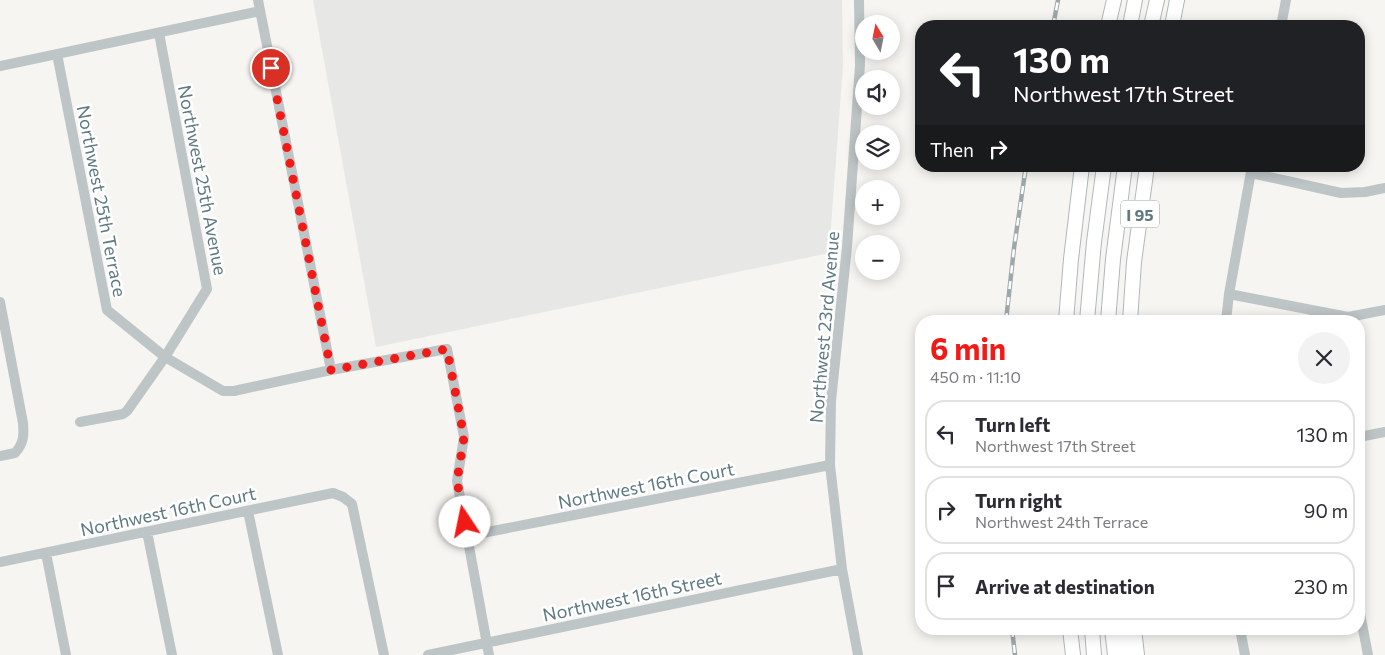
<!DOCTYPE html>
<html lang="en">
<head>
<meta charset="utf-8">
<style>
	:root { --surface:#fff; --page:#f2f2f3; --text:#2b2b33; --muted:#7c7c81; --line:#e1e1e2; --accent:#f21a17 }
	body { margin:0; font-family:Commissioner,sans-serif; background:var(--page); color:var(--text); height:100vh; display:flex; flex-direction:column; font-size:19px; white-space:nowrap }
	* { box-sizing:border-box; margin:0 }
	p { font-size:16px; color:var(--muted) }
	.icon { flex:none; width:28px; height:28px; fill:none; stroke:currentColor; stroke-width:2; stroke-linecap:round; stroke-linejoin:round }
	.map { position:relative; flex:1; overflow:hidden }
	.drawer { position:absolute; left:915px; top:315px; width:450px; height:320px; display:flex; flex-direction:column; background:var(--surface); border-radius:20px; box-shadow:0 2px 12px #0003 }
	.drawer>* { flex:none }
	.hud { position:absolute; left:915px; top:20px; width:450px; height:152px; border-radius:20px; box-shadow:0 2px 12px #0003; background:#202124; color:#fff; overflow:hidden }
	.needle { width:32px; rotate:350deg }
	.fabs { position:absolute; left:855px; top:15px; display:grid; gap:10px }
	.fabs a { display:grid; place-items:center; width:45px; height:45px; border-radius:50%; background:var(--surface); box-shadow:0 2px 12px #0003; font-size:25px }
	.pin { position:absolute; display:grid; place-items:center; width:42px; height:42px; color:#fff; margin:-21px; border:2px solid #fff; border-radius:50%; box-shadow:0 1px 5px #0007 }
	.me { position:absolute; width:55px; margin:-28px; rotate:349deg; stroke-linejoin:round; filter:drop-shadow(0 0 4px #0008) }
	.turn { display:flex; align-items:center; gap:18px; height:105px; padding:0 15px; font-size:22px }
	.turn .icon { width:65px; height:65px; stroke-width:2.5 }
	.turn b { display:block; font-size:35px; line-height:42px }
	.then { display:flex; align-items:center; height:48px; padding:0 15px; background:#0003; gap:10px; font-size:19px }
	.round { display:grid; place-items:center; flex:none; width:52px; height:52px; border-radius:26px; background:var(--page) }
	.summary { display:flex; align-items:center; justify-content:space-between; height:85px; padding:0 15px }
	h1 { font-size:30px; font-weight:700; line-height:38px; color:var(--accent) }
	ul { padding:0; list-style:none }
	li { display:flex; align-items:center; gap:15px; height:68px; margin:0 10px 8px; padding:0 5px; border:2px solid var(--line); border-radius:20px }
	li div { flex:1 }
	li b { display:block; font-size:19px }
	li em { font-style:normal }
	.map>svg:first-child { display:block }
	.built { fill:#e7e7e6 }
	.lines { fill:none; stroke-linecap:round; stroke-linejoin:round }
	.highway-casing { stroke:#b1b8ba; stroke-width:16 }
	.minor { stroke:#bec5c7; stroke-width:10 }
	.highway { stroke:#fff; stroke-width:14 }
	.rail-casing { stroke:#9da8ac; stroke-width:4.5 }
	.rail { stroke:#fff; stroke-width:2.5; stroke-dasharray:8; stroke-linecap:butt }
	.route { stroke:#f21a17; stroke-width:9; stroke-dasharray:0 16.2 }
	.labels { text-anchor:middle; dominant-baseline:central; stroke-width:5; stroke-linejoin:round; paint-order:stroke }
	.shield { fill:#fff; stroke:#8ea1a6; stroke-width:1 }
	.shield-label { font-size:16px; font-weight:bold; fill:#5e7980 }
	.street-label { font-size:18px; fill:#5e7980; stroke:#fff }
</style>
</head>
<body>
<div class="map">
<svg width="1385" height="655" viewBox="0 0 1385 655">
	<rect width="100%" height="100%" fill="#f6f5f2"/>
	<!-- built -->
	<path class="built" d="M313 0H842L843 66 829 253 376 347Z"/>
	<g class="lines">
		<!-- highway casing -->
		<g class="highway-casing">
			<path id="highway" d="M1108 26 1114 0
				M1130 26 1135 0
				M1151 26 1157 0
				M1172 26 1177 0
				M1066 321 1071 259 1082 166
				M1087 321 1094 242 1104 166
				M1108 321 1113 259 1125 166
				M1130 321 1134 262 1147 166
				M1070 629 1073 655
				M1092 629 1094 655
				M1112 629 1115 655
				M1134 629 1137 655
				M1125 655 1126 629"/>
		</g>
		<!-- minor -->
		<path class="minor" d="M258 0 331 370
			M1281 26 1286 0
			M57 54 107 310 165 357 223 391H234L331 370 447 349 464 437 457 481 489 655
			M0 66 260 11
			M1251 173 1341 193 1365 192 1385 188
			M1229 294 1348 317 1385 310
			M0 302 23 423C24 435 24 443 15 453L0 456
			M1226 321 1229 294 1252 166
			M80 422 123 414 127 411 165 357 207 289 159 33
			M1359 437 1385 432
			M248 511 278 655
			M147 532 172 655
			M467 536 830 465
			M46 553 66 655
			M0 562 333 493 343 497 352 504 384 655
			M1359 608 1368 655
			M1240 629 1245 655
			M428 655 842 569
			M858 655 842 569 830 465 831 401 847 247 860 65 859 0"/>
		<!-- highway -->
		<use href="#highway" class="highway"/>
		<!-- rail casing -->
		<g class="rail-casing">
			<path id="rail" d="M1053 26 1058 0
				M1006 321 1014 248 1026 166
				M1012 629 1015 655"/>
		</g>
		<!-- rail -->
		<use href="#rail" class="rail"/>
	</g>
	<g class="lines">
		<!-- route -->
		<path class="route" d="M271 68 331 370 447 349 464 437 457 481 465 522"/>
	</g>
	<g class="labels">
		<!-- shield labels -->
		<rect class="shield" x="1121" y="200.5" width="38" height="27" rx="4"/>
		<g class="shield-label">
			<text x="1140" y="214">I 95</text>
		</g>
		<!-- street labels -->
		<g class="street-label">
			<text transform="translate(203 180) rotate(79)">Northwest 25th Avenue</text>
			<text transform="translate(102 201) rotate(79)">Northwest 25th Terrace</text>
			<text transform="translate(824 327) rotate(-85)">Northwest 23rd Avenue</text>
			<text transform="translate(646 485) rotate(-11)">Northwest 16th Court</text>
			<text transform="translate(168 511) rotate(-12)">Northwest 16th Court</text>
			<text transform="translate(632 596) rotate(-12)">Northwest 16th Street</text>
		</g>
	</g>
</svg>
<div class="fabs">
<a><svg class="needle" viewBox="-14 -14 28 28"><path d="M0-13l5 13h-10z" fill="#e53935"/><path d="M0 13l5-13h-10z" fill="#7c7c81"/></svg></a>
<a><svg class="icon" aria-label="sound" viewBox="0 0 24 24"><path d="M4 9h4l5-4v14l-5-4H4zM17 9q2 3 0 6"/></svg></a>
<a><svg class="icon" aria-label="layers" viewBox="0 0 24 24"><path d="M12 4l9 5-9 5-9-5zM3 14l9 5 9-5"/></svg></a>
<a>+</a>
<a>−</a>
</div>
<div class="pin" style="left:271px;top:68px;background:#d93025"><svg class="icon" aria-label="arrive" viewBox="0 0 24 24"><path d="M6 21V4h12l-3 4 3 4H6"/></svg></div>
<svg class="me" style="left:465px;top:522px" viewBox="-20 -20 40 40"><circle r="19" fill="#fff"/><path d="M0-13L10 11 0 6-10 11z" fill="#f21a17"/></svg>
<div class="hud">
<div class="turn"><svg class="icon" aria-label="left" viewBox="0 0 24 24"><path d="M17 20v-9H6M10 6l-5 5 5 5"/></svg><div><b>130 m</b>Northwest 17th Street</div></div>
<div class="then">Then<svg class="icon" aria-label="right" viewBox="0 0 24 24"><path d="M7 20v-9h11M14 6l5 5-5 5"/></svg></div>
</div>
<section class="drawer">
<div class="summary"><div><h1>6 min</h1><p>450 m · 11:10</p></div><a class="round"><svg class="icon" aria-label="close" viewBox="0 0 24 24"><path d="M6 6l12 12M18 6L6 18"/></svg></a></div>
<ul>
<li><svg class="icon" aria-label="left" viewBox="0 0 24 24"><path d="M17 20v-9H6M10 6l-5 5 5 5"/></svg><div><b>Turn left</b><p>Northwest 17th Street</p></div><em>130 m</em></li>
<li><svg class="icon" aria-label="right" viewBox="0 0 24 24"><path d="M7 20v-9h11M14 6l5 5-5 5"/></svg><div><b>Turn right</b><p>Northwest 24th Terrace</p></div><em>90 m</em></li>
<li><svg class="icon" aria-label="arrive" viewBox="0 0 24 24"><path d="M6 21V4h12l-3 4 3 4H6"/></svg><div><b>Arrive at destination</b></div><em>230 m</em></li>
</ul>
</section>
</div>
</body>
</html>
